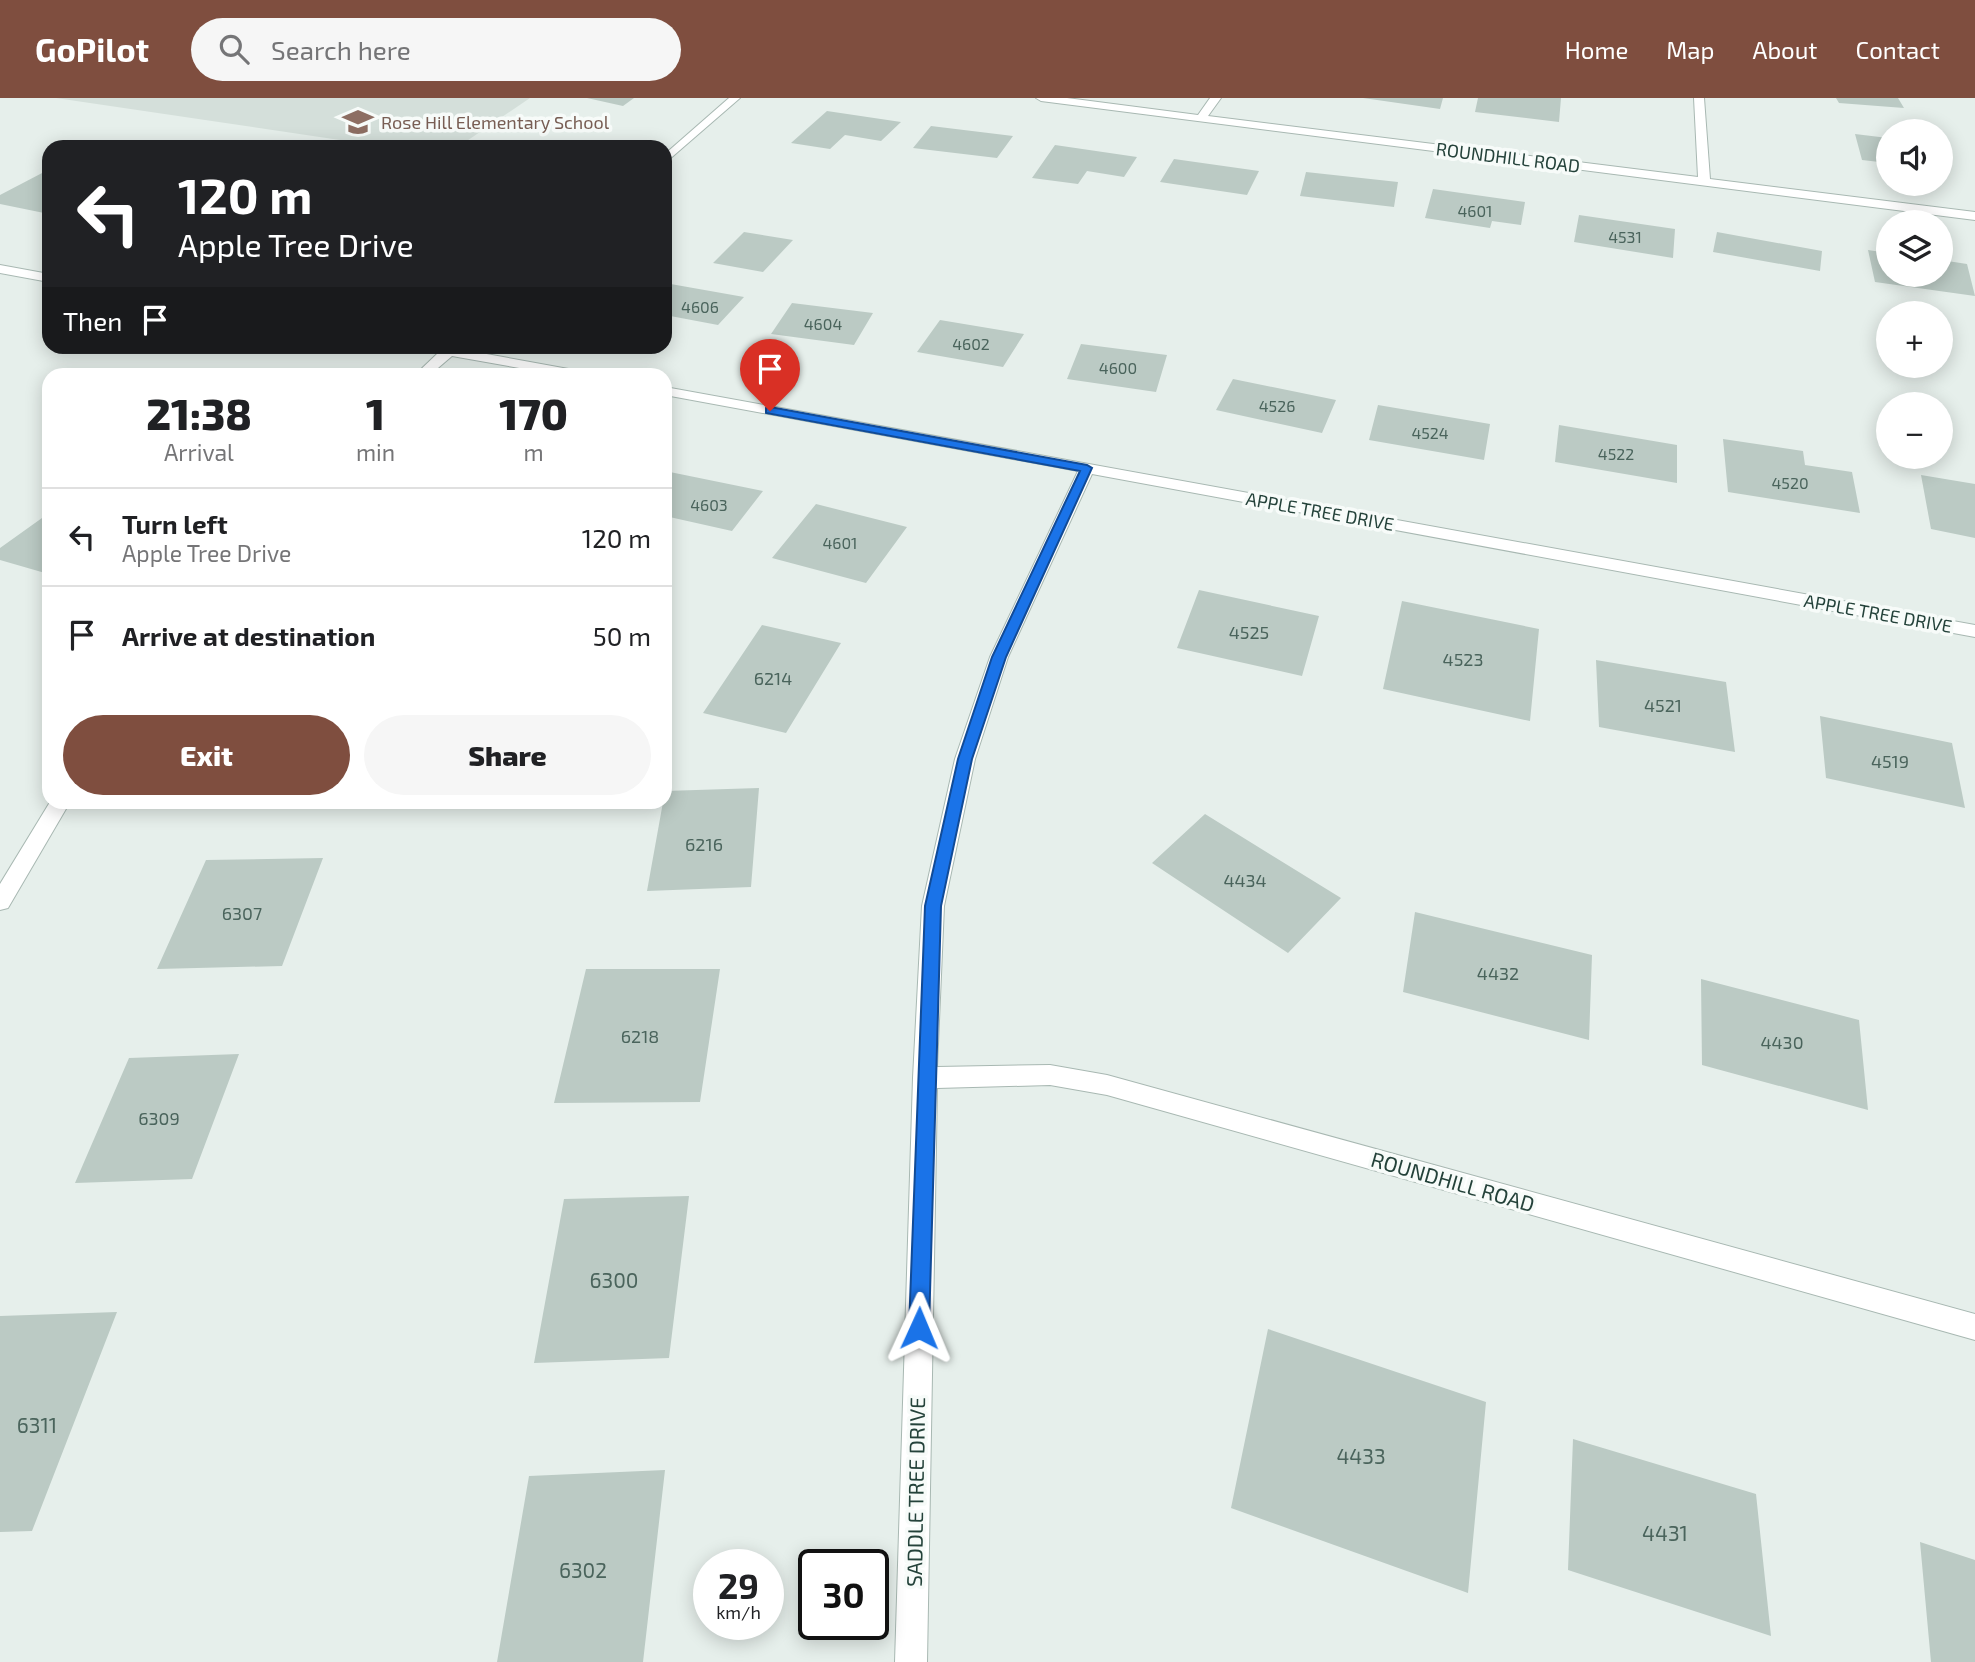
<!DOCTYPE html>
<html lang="en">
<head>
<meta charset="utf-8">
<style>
	:root { --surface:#fff; --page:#f6f6f6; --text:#202124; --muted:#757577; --line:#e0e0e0; --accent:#7f4e3f }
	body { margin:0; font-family:"Exo 2",sans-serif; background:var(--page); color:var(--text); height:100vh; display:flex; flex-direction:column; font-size:26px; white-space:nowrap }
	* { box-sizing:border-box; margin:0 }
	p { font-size:23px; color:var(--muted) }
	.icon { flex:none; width:38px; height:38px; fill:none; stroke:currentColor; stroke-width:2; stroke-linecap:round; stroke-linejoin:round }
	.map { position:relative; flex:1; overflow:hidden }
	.panel { position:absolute; left:42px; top:270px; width:630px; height:441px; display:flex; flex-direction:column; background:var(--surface); border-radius:21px; box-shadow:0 4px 18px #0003 }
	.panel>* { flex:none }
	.top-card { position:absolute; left:42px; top:42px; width:630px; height:214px; border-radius:21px; box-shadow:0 4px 18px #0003; background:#202124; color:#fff; overflow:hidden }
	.fabs { position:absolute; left:1876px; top:21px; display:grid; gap:14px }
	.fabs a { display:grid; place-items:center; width:77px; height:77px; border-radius:50%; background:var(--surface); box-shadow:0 4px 18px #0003; font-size:35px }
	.speed { position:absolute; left:693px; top:1451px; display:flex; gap:14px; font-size:35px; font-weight:700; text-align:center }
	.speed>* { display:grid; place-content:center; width:91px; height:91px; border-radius:50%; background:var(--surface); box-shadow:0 4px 18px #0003; line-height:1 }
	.speed small { font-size:18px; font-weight:400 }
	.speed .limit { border:4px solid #111; border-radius:10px; background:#fff; color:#111 }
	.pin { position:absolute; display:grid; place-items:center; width:60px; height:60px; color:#fff; margin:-72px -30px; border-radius:50% 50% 50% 0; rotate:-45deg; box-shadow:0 0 7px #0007 }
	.pin .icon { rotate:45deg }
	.me { position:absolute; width:77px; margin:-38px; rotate:1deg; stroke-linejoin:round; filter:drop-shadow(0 0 5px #0008) }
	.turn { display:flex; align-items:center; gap:24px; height:147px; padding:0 21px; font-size:32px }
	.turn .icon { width:91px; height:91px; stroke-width:2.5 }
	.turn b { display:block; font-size:49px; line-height:60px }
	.then { display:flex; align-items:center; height:66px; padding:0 21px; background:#0003; gap:14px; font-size:26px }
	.eta { display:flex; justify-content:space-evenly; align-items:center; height:119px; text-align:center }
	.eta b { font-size:42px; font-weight:800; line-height:49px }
	.primary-button { display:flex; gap:14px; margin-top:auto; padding:14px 21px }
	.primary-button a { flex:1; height:80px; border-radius:42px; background:var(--accent); color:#fff; font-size:28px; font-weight:800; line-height:80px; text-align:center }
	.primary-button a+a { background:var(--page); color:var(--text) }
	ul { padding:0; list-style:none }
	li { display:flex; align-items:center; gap:21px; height:98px; padding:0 21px; border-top:2px solid var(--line) }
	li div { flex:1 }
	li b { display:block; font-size:26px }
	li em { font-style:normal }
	header { display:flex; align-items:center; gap:42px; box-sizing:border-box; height:98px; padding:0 35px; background:var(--accent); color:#fff }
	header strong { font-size:33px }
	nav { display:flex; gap:38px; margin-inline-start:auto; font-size:24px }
	.search { width:490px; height:63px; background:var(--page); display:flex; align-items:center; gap:18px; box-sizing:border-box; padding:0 24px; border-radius:38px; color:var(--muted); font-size:26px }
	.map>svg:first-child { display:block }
	.built { fill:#d4dfda }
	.building { fill:#bbcac4 }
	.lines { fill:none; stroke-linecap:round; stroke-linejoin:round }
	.street-casing { stroke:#a8b8b2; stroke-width:2 }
	.street { fill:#fff; fill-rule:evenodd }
	.route { fill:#1a73e8; stroke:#114b97; stroke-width:2 }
	.labels { text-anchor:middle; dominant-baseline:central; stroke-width:7; stroke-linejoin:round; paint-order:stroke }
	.far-number-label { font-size:16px; fill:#4a645c }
	.far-education-label { font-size:18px; fill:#785e54; stroke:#f7fbf9; text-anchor:start }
	.far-street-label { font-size:18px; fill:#24423a; stroke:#f7fbf9 }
	.number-label { font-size:18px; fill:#4a645c }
	.street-label { font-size:21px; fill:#24423a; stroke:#f7fbf9 }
	.near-number-label { font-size:21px; fill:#4a645c }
</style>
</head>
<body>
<header>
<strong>GoPilot</strong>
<div class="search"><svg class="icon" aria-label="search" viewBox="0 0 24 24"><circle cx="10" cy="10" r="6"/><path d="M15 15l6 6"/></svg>Search here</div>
<nav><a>Home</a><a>Map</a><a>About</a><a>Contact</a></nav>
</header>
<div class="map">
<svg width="1975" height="1564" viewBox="0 0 1975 1564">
	<rect width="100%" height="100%" fill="#e6efeb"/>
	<!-- built -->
	<path class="built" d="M56 0H530L458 49H387Z"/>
	<!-- building -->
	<path class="building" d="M587 0H634L623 8Z
		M1363 0H1443L1440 11Z
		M1478 0H1561L1559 24 1475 14Z
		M1836 0H1898L1904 10 1839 5Z
		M827 13 901 24 881 43 845 37 830 51 791 45Z
		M931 28 1013 38 997 60 913 50Z
		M1855 36 1888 40V65L1862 62Z
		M1055 47 1137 59 1124 79 1087 73 1078 86 1032 80Z
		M1174 61 1259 73 1247 97 1160 84Z
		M44 74 49 75V116L0 106V97Z
		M1306 74 1398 84 1394 109 1300 98Z
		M1433 91 1525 104 1521 127 1492 123 1490 130 1425 120Z
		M1579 117 1675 131 1673 160 1574 144Z
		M744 134 793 142 763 174 713 165Z
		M1717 134 1822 153 1820 173 1713 154Z
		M1868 152 1888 155V177H1941V162L1967 166 1975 198 1875 184Z
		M665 185 744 199 718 227 665 217Z
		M792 205 873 215 854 247 771 236Z
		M940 222 1024 236 1003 269 917 254Z
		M1081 246 1167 257 1156 294 1067 281Z
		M1233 281 1336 302 1322 335 1216 312Z
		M1378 307 1490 326 1484 362 1369 342Z
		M1559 327 1677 347V385L1555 364Z
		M1723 341 1803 353 1805 367 1852 374 1860 415 1728 394Z
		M665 373 763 393 732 433 665 418Z
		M1921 377 1975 386V440L1931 431Z
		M816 406 907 429 866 485 772 460Z
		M49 415V472L45 475 0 462V450Z
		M1199 492 1319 518 1302 578 1177 550Z
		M1402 503 1539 531 1530 623 1383 591Z
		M762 527 841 545 786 635 703 615Z
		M1596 562 1726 584 1735 654 1599 629Z
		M1820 618 1952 645 1965 710 1826 680Z
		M759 690 751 789 647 793 665 693Z
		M1205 716 1341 800 1288 855 1152 765Z
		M323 760 282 868 157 871 206 762Z
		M1415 814 1592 857 1589 942 1403 894Z
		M586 871H720L700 1004 554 1005Z
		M1701 881 1859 922 1868 1012 1702 967Z
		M239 956 192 1081 75 1085 129 960Z
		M689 1098 669 1260 534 1265 564 1101Z
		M117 1214 32 1433 0 1434V1218Z
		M1268 1231 1486 1304 1468 1495 1231 1410Z
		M1573 1341 1756 1396 1771 1538 1568 1472Z
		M665 1372 643 1564H497L529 1378Z
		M1920 1444 1975 1462V1564H1931Z"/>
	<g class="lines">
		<!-- street casing -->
		<g class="street-casing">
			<path id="street" d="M729 0H740L665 65V56Z
				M1036 0H1067L1198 17 1210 0H1221L1208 18 1698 79 1694 0H1704L1710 81 1975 114V122L1041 3Z
				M0 167 49 176V184L0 175Z
				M415 248H461L459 251 574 272 581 276H553L452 258 431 276H416L438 255Z
				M665 289 1975 527V539L1092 376 1008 559 975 661 944 808 937 969 1050 967 1107 977 1975 1216V1242L1107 997 1050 987 937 990 927 1564H895L913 980 922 808 955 661 990 559 1078 373 665 297Z
				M50 704H70L8 810 0 812V786Z"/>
		</g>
		<!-- street -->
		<use href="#street" class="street"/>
	</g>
	<!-- route -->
	<path class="route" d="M770 309 1087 367 1092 370 1006 559 972 661 941 808 929 1230 926 1238 919 1241 912 1238 909 1230 925 808 958 661 992 559 1080 373 766 315V310Z"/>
	<!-- icons -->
	<defs>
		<g id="school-bare" transform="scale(2.415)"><path d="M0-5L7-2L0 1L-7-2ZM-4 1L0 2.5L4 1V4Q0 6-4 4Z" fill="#8d6e63" stroke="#f7fbf9" stroke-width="2.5" paint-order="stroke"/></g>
	</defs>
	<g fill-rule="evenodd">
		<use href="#school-bare" x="358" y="24"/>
	</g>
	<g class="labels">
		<!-- far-number labels -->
		<g class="far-number-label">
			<text x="1475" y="112">4601</text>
			<text x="1625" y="138">4531</text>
			<text x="700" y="208">4606</text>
			<text x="823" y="225">4604</text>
			<text x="971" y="245">4602</text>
			<text x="1118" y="269">4600</text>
			<text x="1277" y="307">4526</text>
			<text x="1430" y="334">4524</text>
			<text x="1616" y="355">4522</text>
			<text x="1790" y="384">4520</text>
			<text x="709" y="406">4603</text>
			<text x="840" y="444">4601</text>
		</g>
		<!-- far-education labels -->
		<g class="far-education-label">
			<text x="381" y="24">Rose Hill Elementary School</text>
		</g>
		<!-- far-street labels -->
		<g class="far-street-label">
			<text transform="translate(1508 59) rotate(7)">ROUNDHILL ROAD</text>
			<text transform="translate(1320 413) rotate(10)">APPLE TREE DRIVE</text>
			<text transform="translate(1878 515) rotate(10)">APPLE TREE DRIVE</text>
		</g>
		<!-- number labels -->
		<g class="number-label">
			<text x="1249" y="534">4525</text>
			<text x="1463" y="561">4523</text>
			<text x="773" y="580">6214</text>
			<text x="1663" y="607">4521</text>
			<text x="1890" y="663">4519</text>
			<text x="704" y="746">6216</text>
			<text x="1245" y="782">4434</text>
			<text x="242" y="815">6307</text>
			<text x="1498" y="875">4432</text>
			<text x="640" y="938">6218</text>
			<text x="1782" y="944">4430</text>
			<text x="159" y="1020">6309</text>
		</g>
		<!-- street labels -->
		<g class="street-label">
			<text transform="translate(1453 1083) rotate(16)">ROUNDHILL ROAD</text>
			<text transform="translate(915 1394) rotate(-89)">SADDLE TREE DRIVE</text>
		</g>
		<!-- near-number labels -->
		<g class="near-number-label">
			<text x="614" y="1181">6300</text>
			<text x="37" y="1326">6311</text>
			<text x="1361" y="1357">4433</text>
			<text x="1665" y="1434">4431</text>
			<text x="583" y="1471">6302</text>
		</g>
	</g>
</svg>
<div class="fabs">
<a><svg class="icon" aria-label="sound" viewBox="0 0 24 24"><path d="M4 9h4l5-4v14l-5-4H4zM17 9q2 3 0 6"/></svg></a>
<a><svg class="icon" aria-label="layers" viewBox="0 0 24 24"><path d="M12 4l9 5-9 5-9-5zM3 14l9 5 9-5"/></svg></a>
<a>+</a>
<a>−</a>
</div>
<div class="speed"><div>29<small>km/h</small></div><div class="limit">30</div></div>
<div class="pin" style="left:770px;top:313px;background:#d93025"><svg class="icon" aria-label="arrive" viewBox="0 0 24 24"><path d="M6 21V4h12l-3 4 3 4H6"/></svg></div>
<svg class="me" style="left:919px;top:1230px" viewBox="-20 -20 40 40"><path d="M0-17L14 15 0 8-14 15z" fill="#1a73e8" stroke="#fff" stroke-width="4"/></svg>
<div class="top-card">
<div class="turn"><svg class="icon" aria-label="left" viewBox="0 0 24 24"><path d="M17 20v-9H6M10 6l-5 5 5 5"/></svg><div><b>120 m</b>Apple Tree Drive</div></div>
<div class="then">Then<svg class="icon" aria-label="arrive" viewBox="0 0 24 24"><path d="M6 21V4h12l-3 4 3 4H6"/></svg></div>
</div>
<section class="panel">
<div class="eta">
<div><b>21:38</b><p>Arrival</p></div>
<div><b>1</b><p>min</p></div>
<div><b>170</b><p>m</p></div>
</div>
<ul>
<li><svg class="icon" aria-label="left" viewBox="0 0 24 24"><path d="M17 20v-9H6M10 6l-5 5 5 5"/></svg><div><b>Turn left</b><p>Apple Tree Drive</p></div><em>120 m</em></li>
<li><svg class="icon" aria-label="arrive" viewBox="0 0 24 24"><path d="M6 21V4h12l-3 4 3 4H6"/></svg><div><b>Arrive at destination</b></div><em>50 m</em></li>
</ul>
<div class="primary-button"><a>Exit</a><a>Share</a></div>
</section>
</div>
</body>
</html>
